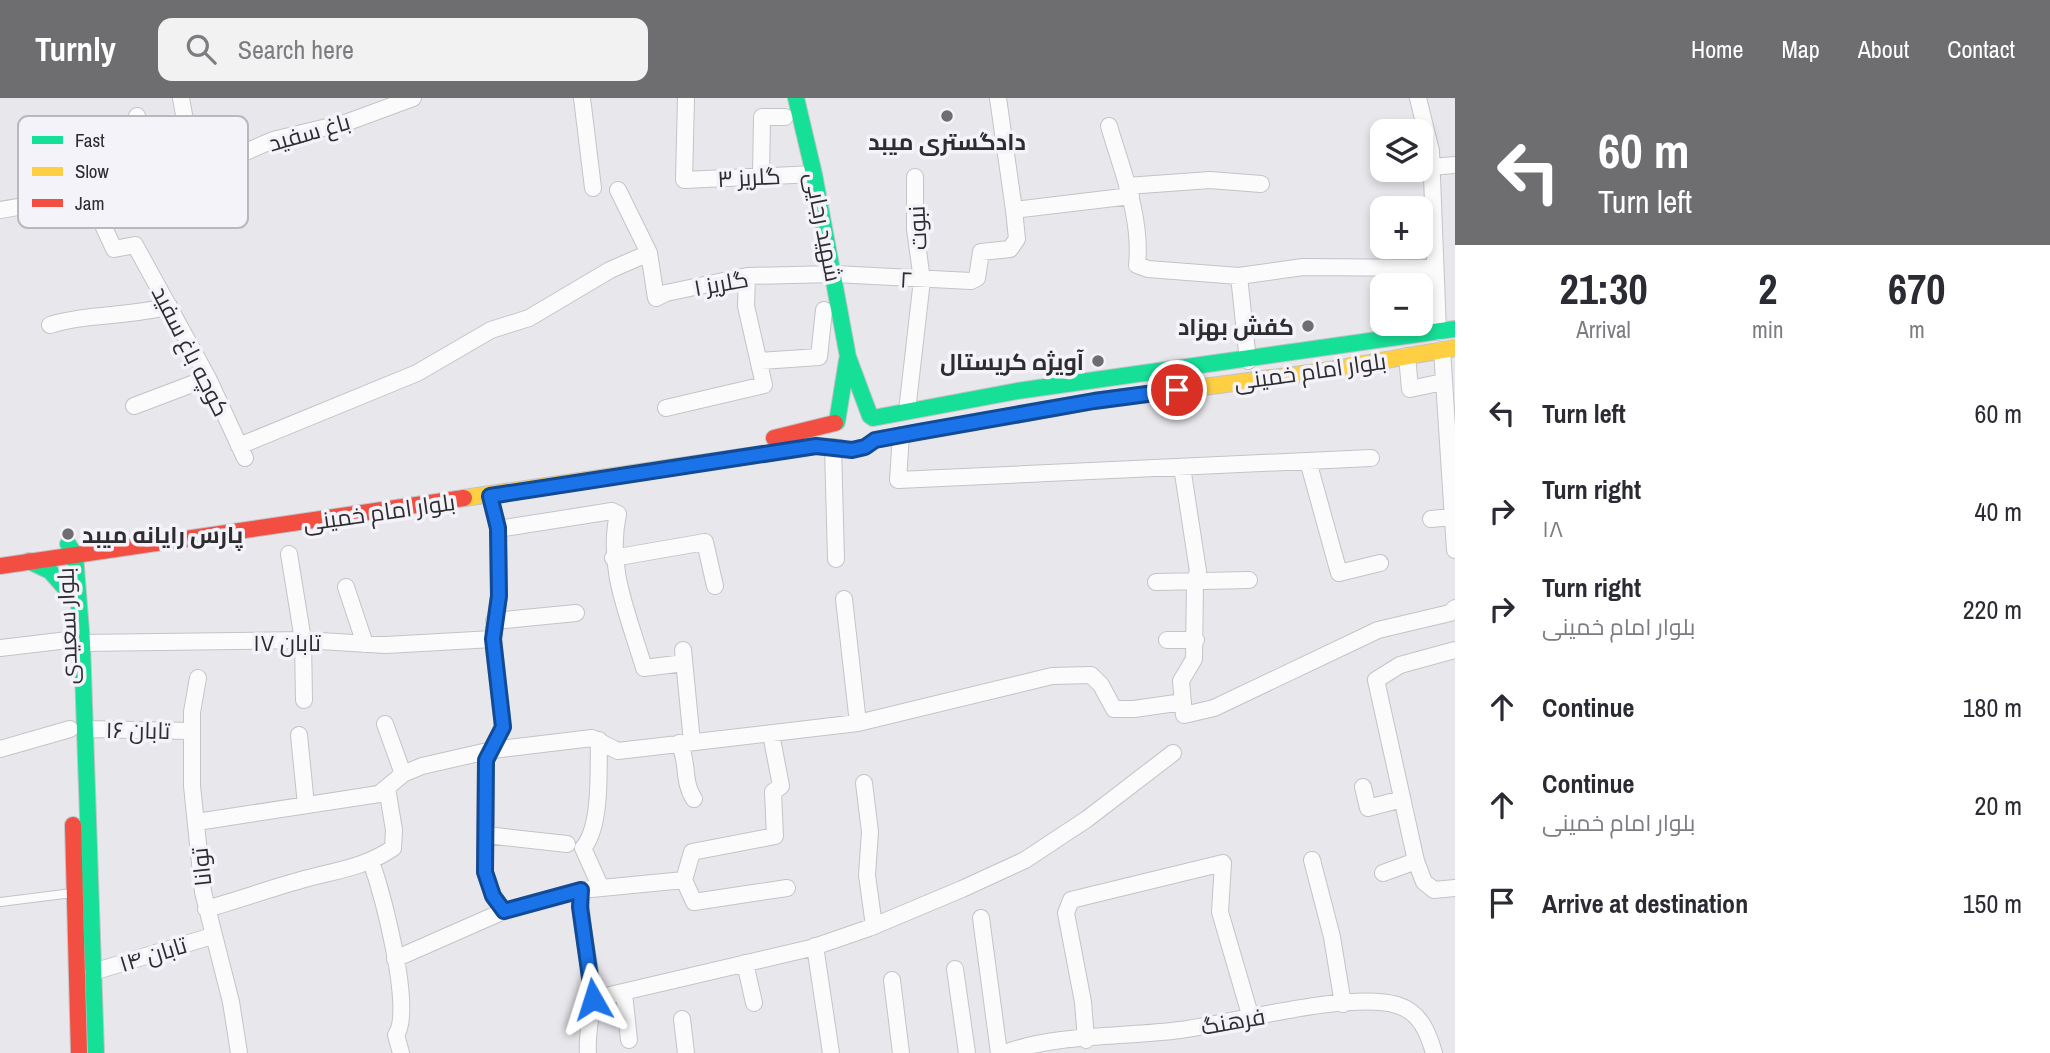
<!DOCTYPE html>
<html lang="en">
<head>
<meta charset="utf-8">
<style>
	:root { --surface:#fff; --page:#f2f2f3; --text:#2b2b33; --muted:#7c7c81; --accent:#6e6e71 }
	body { margin:0; font-family:"Archivo Narrow",Cairo,sans-serif; background:var(--page); color:var(--text); height:100vh; display:flex; flex-direction:column; font-size:26px; white-space:nowrap }
	* { box-sizing:border-box; margin:0 }
	p { font-size:23px; color:var(--muted) }
	.icon { flex:none; width:38px; height:38px; fill:none; stroke:currentColor; stroke-width:2; stroke-linecap:round; stroke-linejoin:round }
	.map { position:relative; flex:1; overflow:hidden }
	.side { display:flex; flex-direction:column; background:var(--surface); width:595px }
	.side>* { flex:none }
	.guide { background:#6e6e71; color:#fff; overflow:hidden }
	.fabs { position:absolute; left:1370px; top:21px; display:grid; gap:14px }
	.fabs a { display:grid; place-items:center; width:63px; height:63px; border-radius:14px; background:var(--surface); box-shadow:0 4px 10px #0003; font-size:35px }
	.pin { position:absolute; display:grid; place-items:center; width:60px; height:60px; color:#fff; margin:-30px; border:4px solid #fff; border-radius:50%; box-shadow:0 2px 7px #0007 }
	.me { position:absolute; width:77px; margin:-38px; rotate:354deg; stroke-linejoin:round; filter:drop-shadow(0 0 5px #0008) }
	.turn { display:flex; align-items:center; gap:24px; height:147px; padding:0 28px; font-size:32px }
	.turn .icon { width:91px; height:91px; stroke-width:2.5 }
	.turn b { display:block; font-size:49px; line-height:60px }
	.eta { display:flex; justify-content:space-evenly; align-items:center; height:119px; text-align:center }
	.eta b { font-size:42px; font-weight:700; line-height:49px }
	ul { padding:0; list-style:none }
	li { display:flex; align-items:center; gap:21px; height:98px; padding:0 28px }
	li div { flex:1 }
	li b { display:block; font-size:26px }
	li em { font-style:normal }
	header { display:flex; align-items:center; gap:42px; box-sizing:border-box; height:98px; padding:0 35px; background:var(--accent); color:#fff }
	header strong { font-size:33px }
	nav { display:flex; gap:38px; margin-inline-start:auto; font-size:24px }
	.search { width:490px; height:63px; background:var(--page); display:flex; align-items:center; gap:18px; box-sizing:border-box; padding:0 24px; border-radius:14px; color:var(--muted); font-size:26px }
	main { display:flex; flex:1; min-height:0 }
	.map>svg:first-child { display:block }
	.lines { fill:none; stroke-linecap:round; stroke-linejoin:round }
	.lane-casing { stroke:#c4c3c7; stroke-width:10 }
	.street-casing { stroke:#c4c3c7; stroke-width:18 }
	.fast-casing { stroke:#c4c3c7; stroke-width:18 }
	.slow-casing { stroke:#c4c3c7; stroke-width:18 }
	.jam-casing { stroke:#c4c3c7; stroke-width:18 }
	.lane { stroke:#fcfbfc; stroke-width:8 }
	.street { stroke:#fcfbfc; stroke-width:16 }
	.fast { stroke:#16e098; stroke-width:16 }
	.slow { stroke:#ffcf43; stroke-width:16 }
	.jam { stroke:#f24e42; stroke-width:16 }
	.route-casing { stroke:#114b97; stroke-width:18 }
	.route { stroke:#1a73e8; stroke-width:12 }
	.poi-dot { fill:#6e6e71; stroke:#f5f3fa; stroke-width:2.5 }
	.labels { text-anchor:middle; dominant-baseline:central; stroke-width:7; stroke-linejoin:round; paint-order:stroke }
	.street-label { font-size:23px; fill:#2d2d2f; stroke:#f5f3fa }
	.poi-label { font-size:23px; font-weight:bold; fill:#2d2d2f; stroke:#f5f3fa; text-anchor:end }
	.key { fill:#f5f3fa; stroke:#b9b8bd; stroke-width:2 }
	.key-label { font-size:19px; fill:#2d2d2f }
</style>
</head>
<body>
<header>
<strong>Turnly</strong>
<div class="search"><svg class="icon" aria-label="search" viewBox="0 0 24 24"><circle cx="10" cy="10" r="6"/><path d="M15 15l6 6"/></svg>Search here</div>
<nav><a>Home</a><a>Map</a><a>About</a><a>Contact</a></nav>
</header>
<main>
<div class="map">
<svg width="1455" height="955" viewBox="0 0 1455 955">
	<rect width="100%" height="100%" fill="#e8e7ec"/>
	<g class="lines">
		<!-- lane casing -->
		<g class="lane-casing">
			<path id="lane" d="M0 804 72 795"/>
		</g>
		<!-- street casing -->
		<g class="street-casing">
			<path id="street" d="M181 0 194 73
				M582 0 593 90
				M686 0 684 82 814 76
				M998 0 1014 112
				M1418 0 1431 53 1438 234
				M137 18 158 82
				M1109 28C1122 73 1142 119 1137 167L1148 171 1239 178 1303 169 1434 170
				M1431 69 1455 67
				M761 79 762 19H785
				M1127 88 1210 82 1261 86
				M618 92 649 155 656 200 666 195 747 178 834 176 971 183 977 180 981 154 1010 151 1017 141 1014 112 1131 98
				M89 97 114 151 135 147 208 280 245 360
				M0 112 89 97 211 69 273 42 348 24 413 0
				M1239 178 1248 263
				M50 227C89 215 130 219 169 208
				M1442 252 1455 452
				M1407 258 1410 291 1443 284
				M760 263 819 259 824 212
				M134 308 208 280
				M666 310 764 287 746 208 747 178
				M907 313 922 182 915 131V79
				M901 337 898 382 1371 360
				M239 348 417 275 491 232 529 220 610 172 649 155
				M833 349 836 461
				M1308 363 1339 475 1380 465
				M1182 369 1198 473 1195 483 1194 561 1181 583 1184 617 1214 610 1378 532 1450 515 1455 510
				M490 398 498 431 499 497 493 541 503 629 486 662 485 774 493 798 504 813
				M1431 421 1452 419
				M498 431 612 413 618 416C606 471 629 518 644 570L684 565
				M289 456 303 542 304 602
				M613 460 705 444 715 488
				M1156 484 1249 482
				M346 489 365 546
				M844 501 858 625
				M494 523 576 515
				M1167 542H1196
				M82 545 303 542 386 547 493 541
				M0 550 68 542
				M683 552 692 644
				M1455 552 1400 567 1376 582 1416 763 1424 784 1434 792 1455 790
				M198 580 192 614V688L203 794 231 904 239 955
				M385 626 403 676
				M84 631 191 633
				M299 637 306 707
				M599 642C598 672 602 728 583 750L601 790
				M679 645C689 664 682 683 694 701
				M0 651 70 631
				M864 685 870 734 867 777 874 828
				M1363 689 1368 710 1402 701
				M197 724 379 696 403 676 422 668 492 652 592 640 618 653 858 625 1052 578 1091 577 1101 587 1114 611H1134L1183 604
				M486 737 567 746
				M1312 762 1332 839 1343 906
				M371 763C382 795 414 912 396 937L401 955
				M1383 775 1416 763
				M684 782 694 804 787 790
				M581 792C579 825 589 857 592 890 594 912 586 933 588 955
				M206 811C238 802 269 791 301 782 333 773 364 770 393 750L394 732 387 690
				M981 820 999 955
				M815 848 831 955
				M395 861 504 813 581 792 684 782 692 754 775 738 773 694 781 688 771 636
				M745 865 754 905
				M955 871 967 955
				M93 874 212 838
				M892 882 901 955
				M624 895 629 942
				M593 901 811 850 869 830 962 791 1025 762 1087 721 1173 655
				M682 921 686 955
				M1086 942 1083 904 1066 815 1071 802 1223 765 1220 814 1251 920
				M1005 955C1054 936 1127 939 1180 932 1234 925 1349 893 1397 907 1420 914 1428 934 1434 955"/>
		</g>
		<!-- fast casing -->
		<g class="fast-casing">
			<path id="fast" d="M796 0 814 76 848 259 870 318
				M873 320 1017 293 1455 231
				M837 324 847 262
				M68 446 75 457 82 545 96 955
				M29 463 50 473 65 490"/>
		</g>
		<!-- slow casing -->
		<g class="slow-casing">
			<path id="slow" d="M1196 290 1317 274 1455 250
				M464 400 816 348 841 350"/>
		</g>
		<!-- jam casing -->
		<g class="jam-casing">
			<path id="jam" d="M774 340 835 325
				M875 342 1094 303 1196 290
				M0 468 464 400
				M73 727 79 955"/>
		</g>
		<!-- lane -->
		<use href="#lane" class="lane"/>
		<!-- street -->
		<use href="#street" class="street"/>
		<!-- fast -->
		<use href="#fast" class="fast"/>
		<!-- slow -->
		<use href="#slow" class="slow"/>
		<!-- jam -->
		<use href="#jam" class="jam"/>
	</g>
	<g class="lines">
		<!-- route casing -->
		<g class="route-casing">
			<path id="route" d="M593 901 580 809 581 792 504 813 493 798 485 774 486 662 503 629 493 541 499 498 498 430 490 398 816 348 852 352 865 349 875 342 918 334 1094 303 1177 292"/>
		</g>
		<!-- route -->
		<use href="#route" class="route"/>
	</g>
	<!-- markers -->
	<g class="poi-dot">
		<circle cx="947" cy="18" r="7"/>
		<circle cx="1308" cy="228" r="7"/>
		<circle cx="1098" cy="263" r="7"/>
		<circle cx="68" cy="436" r="7"/>
	</g>
	<g class="labels">
		<!-- street labels -->
		<g class="street-label">
			<text transform="translate(309 34) rotate(-16)">باغ سفید</text>
			<text transform="translate(749 79) rotate(-3)">گلریز ۳</text>
			<text transform="translate(824 129) rotate(79)">شهید رجایی</text>
			<text transform="translate(917 130) rotate(-93)">نبوت</text>
			<text transform="translate(906 181) rotate(3)">۲</text>
			<text transform="translate(721 185) rotate(-10)">گلریز ۱</text>
			<text transform="translate(191 253) rotate(63)">کوچه باغ سفید</text>
			<text transform="translate(1310 273) rotate(-8)">بلوار امام خمینی</text>
			<text transform="translate(379 414) rotate(-8)">بلوار امام خمینی</text>
			<text transform="translate(67 528) rotate(-92)">بلوار سعیدی</text>
			<text x="287" y="544">تابان ۱۷</text>
			<text transform="translate(138 632) rotate(1)">تابان ۱۶</text>
			<text transform="translate(201 769) rotate(-96)">توانا</text>
			<text transform="translate(153 856) rotate(-17)">تابان ۱۴</text>
			<text transform="translate(1233 923) rotate(-10)">فرهنگ</text>
		</g>
		<!-- poi labels -->
		<g class="poi-label">
			<text x="947" y="43" text-anchor="middle">دادگستری میبد</text>
			<text x="1294" y="228">کفش بهزاد</text>
			<text x="1084" y="263">آویژه کریستال</text>
			<text x="82" y="436" text-anchor="start">پارس رایانه میبد</text>
		</g>
	</g>
	<!-- legend -->
	<rect x="18" y="18" width="230" height="112" rx="10" class="key"/>
	<rect x="32" y="38" width="31" height="8" fill="#16e098"/>
	<rect x="32" y="69" width="31" height="9" fill="#ffcf43"/>
	<rect x="32" y="101" width="31" height="8" fill="#f24e42"/>
	<g class="key-label">
		<text x="75" y="49">Fast</text>
		<text x="75" y="80">Slow</text>
		<text x="75" y="112">Jam</text>
	</g>
</svg>
<div class="fabs">
<a><svg class="icon" aria-label="layers" viewBox="0 0 24 24"><path d="M12 4l9 5-9 5-9-5zM3 14l9 5 9-5"/></svg></a>
<a>+</a>
<a>−</a>
</div>
<div class="pin" style="left:1177px;top:292px;background:#d93025"><svg class="icon" aria-label="arrive" viewBox="0 0 24 24"><path d="M6 21V4h12l-3 4 3 4H6"/></svg></div>
<svg class="me" style="left:593px;top:901px" viewBox="-20 -20 40 40"><path d="M0-17L14 15 0 8-14 15z" fill="#1a73e8" stroke="#fff" stroke-width="4"/></svg>
</div>
<section class="side">
<div class="guide">
<div class="turn"><svg class="icon" aria-label="left" viewBox="0 0 24 24"><path d="M17 20v-9H6M10 6l-5 5 5 5"/></svg><div><b>60 m</b>Turn left</div></div>
</div>
<div class="eta">
<div><b>21:30</b><p>Arrival</p></div>
<div><b>2</b><p>min</p></div>
<div><b>670</b><p>m</p></div>
</div>
<ul>
<li><svg class="icon" aria-label="left" viewBox="0 0 24 24"><path d="M17 20v-9H6M10 6l-5 5 5 5"/></svg><div><b>Turn left</b></div><em>60 m</em></li>
<li><svg class="icon" aria-label="right" viewBox="0 0 24 24"><path d="M7 20v-9h11M14 6l5 5-5 5"/></svg><div><b>Turn right</b><p>۱۸</p></div><em>40 m</em></li>
<li><svg class="icon" aria-label="right" viewBox="0 0 24 24"><path d="M7 20v-9h11M14 6l5 5-5 5"/></svg><div><b>Turn right</b><p>بلوار امام خمینی</p></div><em>220 m</em></li>
<li><svg class="icon" aria-label="ahead" viewBox="0 0 24 24"><path d="M12 20V5M6 11l6-6 6 6"/></svg><div><b>Continue</b></div><em>180 m</em></li>
<li><svg class="icon" aria-label="ahead" viewBox="0 0 24 24"><path d="M12 20V5M6 11l6-6 6 6"/></svg><div><b>Continue</b><p>بلوار امام خمینی</p></div><em>20 m</em></li>
<li><svg class="icon" aria-label="arrive" viewBox="0 0 24 24"><path d="M6 21V4h12l-3 4 3 4H6"/></svg><div><b>Arrive at destination</b></div><em>150 m</em></li>
</ul>
</section>
</main>
</body>
</html>
